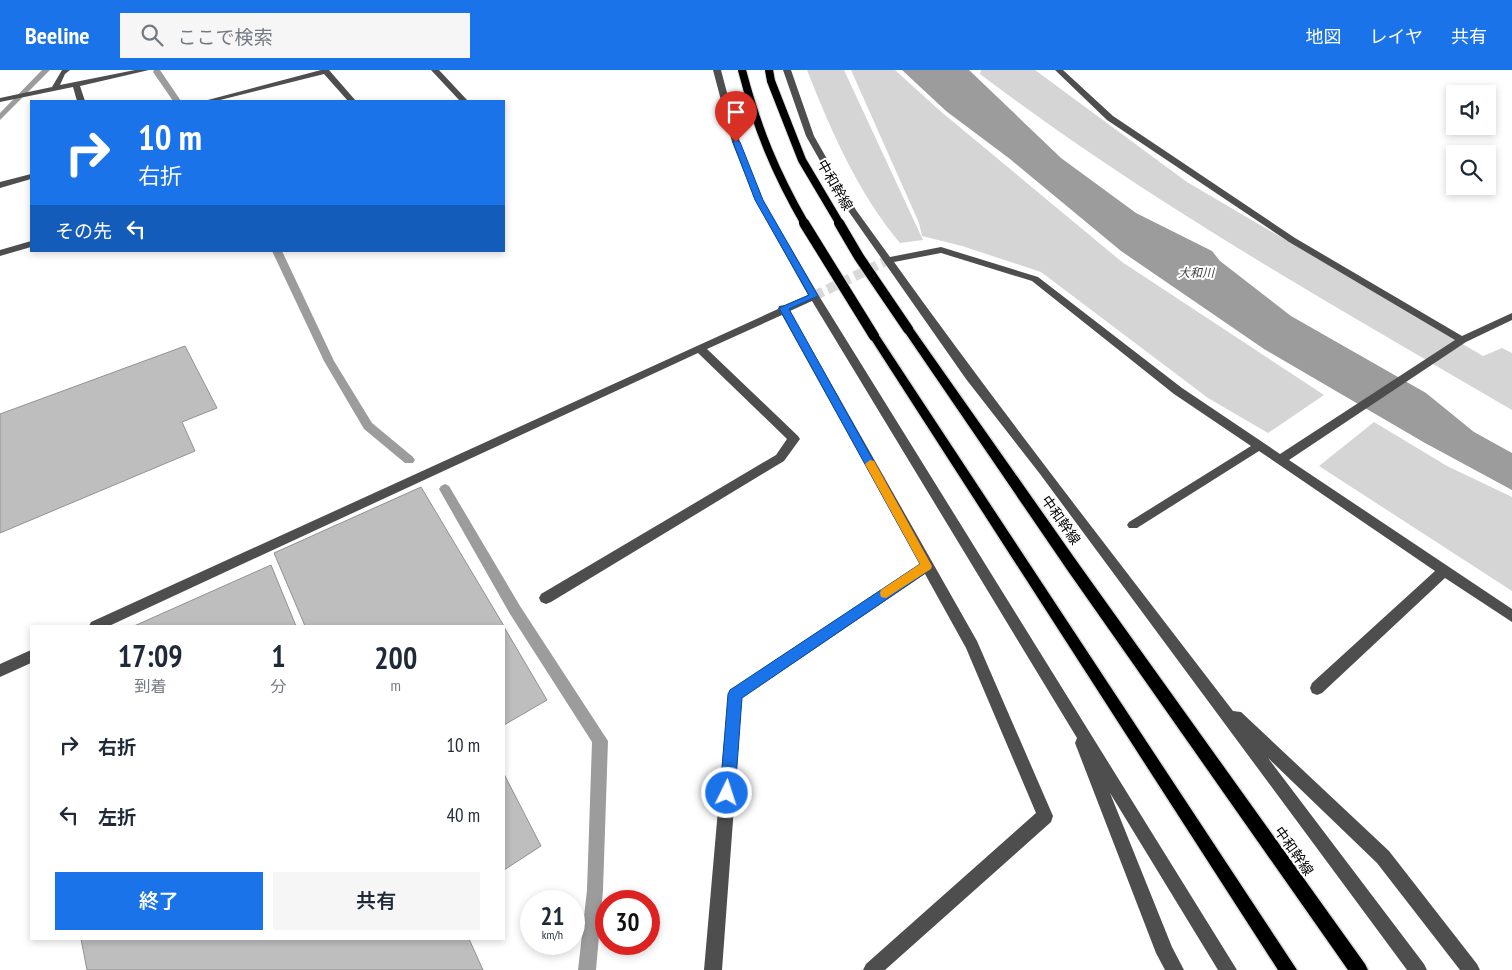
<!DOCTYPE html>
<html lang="ja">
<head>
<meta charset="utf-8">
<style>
	:root { --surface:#fff; --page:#f6f6f7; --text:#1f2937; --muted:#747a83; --accent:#1a73e8 }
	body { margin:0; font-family:"PT Sans Narrow","Noto Sans JP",sans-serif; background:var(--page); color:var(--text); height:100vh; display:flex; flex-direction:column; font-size:19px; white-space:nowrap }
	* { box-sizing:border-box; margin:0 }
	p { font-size:16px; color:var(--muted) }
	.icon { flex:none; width:28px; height:28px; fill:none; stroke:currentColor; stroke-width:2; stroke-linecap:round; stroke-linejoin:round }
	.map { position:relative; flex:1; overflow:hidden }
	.details { position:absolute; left:30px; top:555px; width:475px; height:315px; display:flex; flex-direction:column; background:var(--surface); border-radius:0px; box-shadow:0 2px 8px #0003 }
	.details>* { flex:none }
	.hud { position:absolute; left:30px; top:30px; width:475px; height:152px; border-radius:0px; box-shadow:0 2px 8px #0003; background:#1a73e8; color:#fff; overflow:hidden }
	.controls { position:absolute; left:1446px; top:15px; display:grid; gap:10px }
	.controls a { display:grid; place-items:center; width:50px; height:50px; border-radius:0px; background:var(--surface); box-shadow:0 2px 8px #0003; font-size:25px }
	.speed { position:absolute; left:520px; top:820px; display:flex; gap:10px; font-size:25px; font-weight:700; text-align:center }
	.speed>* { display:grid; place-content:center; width:65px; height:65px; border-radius:50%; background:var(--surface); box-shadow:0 2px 8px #0003; line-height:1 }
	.speed small { font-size:12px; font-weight:400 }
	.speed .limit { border:8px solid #d22; background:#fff; color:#111 }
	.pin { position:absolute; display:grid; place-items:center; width:42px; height:42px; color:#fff; margin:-51px -21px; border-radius:50% 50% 50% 0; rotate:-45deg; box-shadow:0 0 5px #0007 }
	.pin .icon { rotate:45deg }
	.me { position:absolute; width:55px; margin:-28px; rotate:4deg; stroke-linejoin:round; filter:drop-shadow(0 0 4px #0008) }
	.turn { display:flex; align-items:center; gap:18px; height:105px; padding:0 25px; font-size:22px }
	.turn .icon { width:65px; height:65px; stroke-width:2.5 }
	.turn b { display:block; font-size:35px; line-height:42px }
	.then { display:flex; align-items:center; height:48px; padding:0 25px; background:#0003; gap:10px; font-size:19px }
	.eta { display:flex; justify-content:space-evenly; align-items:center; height:85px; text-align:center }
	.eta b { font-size:30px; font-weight:600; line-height:35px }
	.button { display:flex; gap:10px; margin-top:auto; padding:10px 25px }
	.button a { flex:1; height:58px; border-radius:0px; background:var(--accent); color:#fff; font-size:20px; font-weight:600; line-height:58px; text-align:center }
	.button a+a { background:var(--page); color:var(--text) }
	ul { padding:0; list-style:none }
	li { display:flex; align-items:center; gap:15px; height:70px; padding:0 25px }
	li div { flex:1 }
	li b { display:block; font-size:19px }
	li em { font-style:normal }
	header { display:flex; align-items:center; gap:30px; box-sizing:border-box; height:70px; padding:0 25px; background:var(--accent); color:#fff }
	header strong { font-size:24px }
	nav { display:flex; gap:28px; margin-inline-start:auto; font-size:18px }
	.search { width:350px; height:45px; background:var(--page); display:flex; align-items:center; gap:12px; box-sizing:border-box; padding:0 18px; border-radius:0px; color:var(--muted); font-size:19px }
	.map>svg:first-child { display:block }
	.green { fill:#d5d5d5 }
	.water { fill:#9c9c9c }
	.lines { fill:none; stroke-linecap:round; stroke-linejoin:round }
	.stream { fill:#9c9c9c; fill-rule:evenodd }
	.building { fill:#bebebe; stroke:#929292 }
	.minor-tunnel { stroke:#d9d9d9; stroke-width:10; stroke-dasharray:10 5; stroke-linecap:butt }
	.major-casing { stroke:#dbdbdb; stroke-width:3 }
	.minor { fill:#4e4e4e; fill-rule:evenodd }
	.major { fill:#000; fill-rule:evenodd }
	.major-bridge-far1-casing { stroke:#dbdbdb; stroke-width:10; stroke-linecap:butt }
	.major-bridge-casing { stroke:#dbdbdb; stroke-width:12; stroke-linecap:butt }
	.major-bridge-far1 { stroke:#000; stroke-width:8 }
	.major-bridge { stroke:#000; stroke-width:10 }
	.route { fill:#1a73e8; stroke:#114b97 }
	.slow { fill:#f59e0b }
	.labels { text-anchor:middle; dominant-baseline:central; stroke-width:4; stroke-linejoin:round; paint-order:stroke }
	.far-water-label { font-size:12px; font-style:italic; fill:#3d3d3d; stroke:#fff }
	.street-label { font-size:14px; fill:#000; stroke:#fff }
</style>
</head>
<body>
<header>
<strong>Beeline</strong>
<div class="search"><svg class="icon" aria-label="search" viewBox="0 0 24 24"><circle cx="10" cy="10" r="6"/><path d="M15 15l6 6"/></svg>ここで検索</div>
<nav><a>地図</a><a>レイヤ</a><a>共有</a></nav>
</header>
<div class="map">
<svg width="1512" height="900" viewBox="0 0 1512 900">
	<rect width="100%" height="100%" fill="#fff"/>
	<!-- green -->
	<path class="green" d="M807 0H844L923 170 900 173C858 123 831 61 807 0Z
		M851 0H895L939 40 1122 192 1324 325 1268 363 1208 328 1041 202 962 176 922 166 919 153Z
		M981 0H1035L1187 112 1483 286 1502 278 1512 283V340C1331 234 1147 131 980 4Z
		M1374 352 1447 396 1512 427V521L1319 396Z"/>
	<!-- water -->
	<path class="water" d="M902 0H969L1061 88 1136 143 1212 181 1220 191 1291 246 1426 323 1474 362 1512 383V420L1425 373 1264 279 1121 181 1010 89 946 41Z"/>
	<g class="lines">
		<!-- stream -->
		<path class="stream" d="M42 0H50L0 50V43Z
			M154 0H160L181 31H173L153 2Z
			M272 181H282L334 291 372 353 413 387 415 390 413 393H405L364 359 324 291Z
			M445 414 449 416 520 536 608 671 603 820 596 900H578L587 820 592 672 510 544 439 419 441 416Z"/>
	</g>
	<!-- building -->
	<path class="building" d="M185 276 217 338 182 352 195 381 0 463V344Z
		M421 417 504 556H305L274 483Z
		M271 495 296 556H134Z
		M504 557 547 630 504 655Z
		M504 704 541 776 504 800Z
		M81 869H469L483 900H87Z"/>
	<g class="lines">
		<!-- minor-tunnel -->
		<path class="minor-tunnel" d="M814 226 888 190"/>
		<!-- major casing -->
		<g class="major-casing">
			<path id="major" d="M908 256 912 257 1078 493 1365 894 1368 900H1348L1068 501 904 261 903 259Z
				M874 263 878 264 1297 900H1278L869 266Z"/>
		</g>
		<!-- minor -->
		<path class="minor" d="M62 0H70L65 4 60 15 135 0H149L80 16 85 31H77L73 17 0 32V28L52 17Z
			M321 0H329L356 31H348L324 4 216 31H204Z
			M431 0H439L468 31H460Z
			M713 0H721L740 72 763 130 819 226 1237 900H1218L1110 723 1172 877 1184 900H1165L1156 883 1075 673 1077 668 812 231 790 241 977 571 1053 746 1051 752 885 900H863L866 894 1036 743 966 578 925 504 742 628 722 900H704L728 625 730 620 920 494 782 245 707 279 798 366 800 369 784 391 551 532 546 534 541 532 539 528 541 524 776 385 787 369 698 283 109 556H89L91 552 778 239 779 236 785 235 808 225 755 130 732 72Z
			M783 0H791L814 66 856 140 890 187 941 177 1038 207 1182 318 1280 384 1455 270 1289 172 1107 50 1055 0H1063L1113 46 1295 168 1462 266 1512 243V250L1466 272 1289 390 1512 539V552L1445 508 1322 623 1317 625 1312 623 1310 618 1312 613 1435 501 1259 381 1137 458H1129L1127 455 1129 452 1251 376 1174 324 1032 211 941 183 894 192C1003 344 1119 492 1233 641L1241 642 1389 781 1477 894 1480 900H1460L1377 793 1268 688 1424 894 1427 900H1407L1040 404 966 309 849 142 806 66Z
			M31 104V109L0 118V112Z
			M31 171V177L0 186V180Z
			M31 580V593L0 607V594Z"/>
		<!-- major -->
		<use href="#major" class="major"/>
		<!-- major-bridge-far1 casing -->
		<g class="major-bridge-far1-casing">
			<path id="major-bridge-far1" d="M742 0C757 58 775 102 805 154
				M769 0 771 11 802 90 840 154"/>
		</g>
		<!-- major-bridge casing -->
		<g class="major-bridge-casing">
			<path id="major-bridge" d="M804 153 874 266
				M839 153 859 187 908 259"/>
		</g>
		<!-- major-bridge-far1 -->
		<use href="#major-bridge-far1" class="major-bridge-far1"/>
		<!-- major-bridge -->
		<use href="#major-bridge" class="major-bridge"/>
	</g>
	<!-- route -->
	<path class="route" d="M736 70 740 72 763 130 818 226 789 239 932 496 931 499 742 628 735 723 732 728 727 730 722 728 720 723 728 624 730 620 920 494 779 238 809 225 755 130 733 72Z"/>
	<!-- slow -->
	<path class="slow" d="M870 390 874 391 932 496 931 499 886 528 881 527 880 523 881 520 920 494 865 394Z"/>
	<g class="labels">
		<!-- far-water labels -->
		<g class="far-water-label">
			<text x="1196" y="202">大和川</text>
		</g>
		<!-- street labels -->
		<g class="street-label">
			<text transform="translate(835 115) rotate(60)">中和幹線</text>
			<text transform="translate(1061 450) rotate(55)">中和幹線</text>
			<text transform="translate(1294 781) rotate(55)">中和幹線</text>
		</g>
	</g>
</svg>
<div class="controls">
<a><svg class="icon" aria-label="sound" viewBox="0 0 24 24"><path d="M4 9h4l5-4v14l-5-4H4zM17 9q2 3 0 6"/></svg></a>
<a><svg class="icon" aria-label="search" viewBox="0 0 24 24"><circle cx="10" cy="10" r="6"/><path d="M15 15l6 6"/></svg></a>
</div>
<div class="speed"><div>21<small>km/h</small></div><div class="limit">30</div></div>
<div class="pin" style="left:736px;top:72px;background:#d93025"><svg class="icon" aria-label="arrive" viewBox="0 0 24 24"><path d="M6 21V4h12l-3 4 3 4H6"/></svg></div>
<svg class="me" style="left:727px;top:723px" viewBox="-20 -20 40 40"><circle r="17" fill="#1a73e8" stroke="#fff" stroke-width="3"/><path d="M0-11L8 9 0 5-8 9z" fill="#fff"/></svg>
<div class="hud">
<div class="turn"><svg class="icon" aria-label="right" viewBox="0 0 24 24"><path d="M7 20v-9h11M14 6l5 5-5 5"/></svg><div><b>10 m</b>右折</div></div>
<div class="then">その先<svg class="icon" aria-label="left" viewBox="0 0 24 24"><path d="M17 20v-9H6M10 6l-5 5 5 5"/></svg></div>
</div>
<section class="details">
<div class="eta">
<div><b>17:09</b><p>到着</p></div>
<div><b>1</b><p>分</p></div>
<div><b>200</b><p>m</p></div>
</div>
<ul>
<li><svg class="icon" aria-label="right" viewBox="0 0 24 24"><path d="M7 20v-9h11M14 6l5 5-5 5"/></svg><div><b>右折</b></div><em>10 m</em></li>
<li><svg class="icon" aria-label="left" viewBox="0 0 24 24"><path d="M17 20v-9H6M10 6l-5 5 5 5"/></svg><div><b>左折</b></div><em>40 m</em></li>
</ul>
<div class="button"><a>終了</a><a>共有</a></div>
</section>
</div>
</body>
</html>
